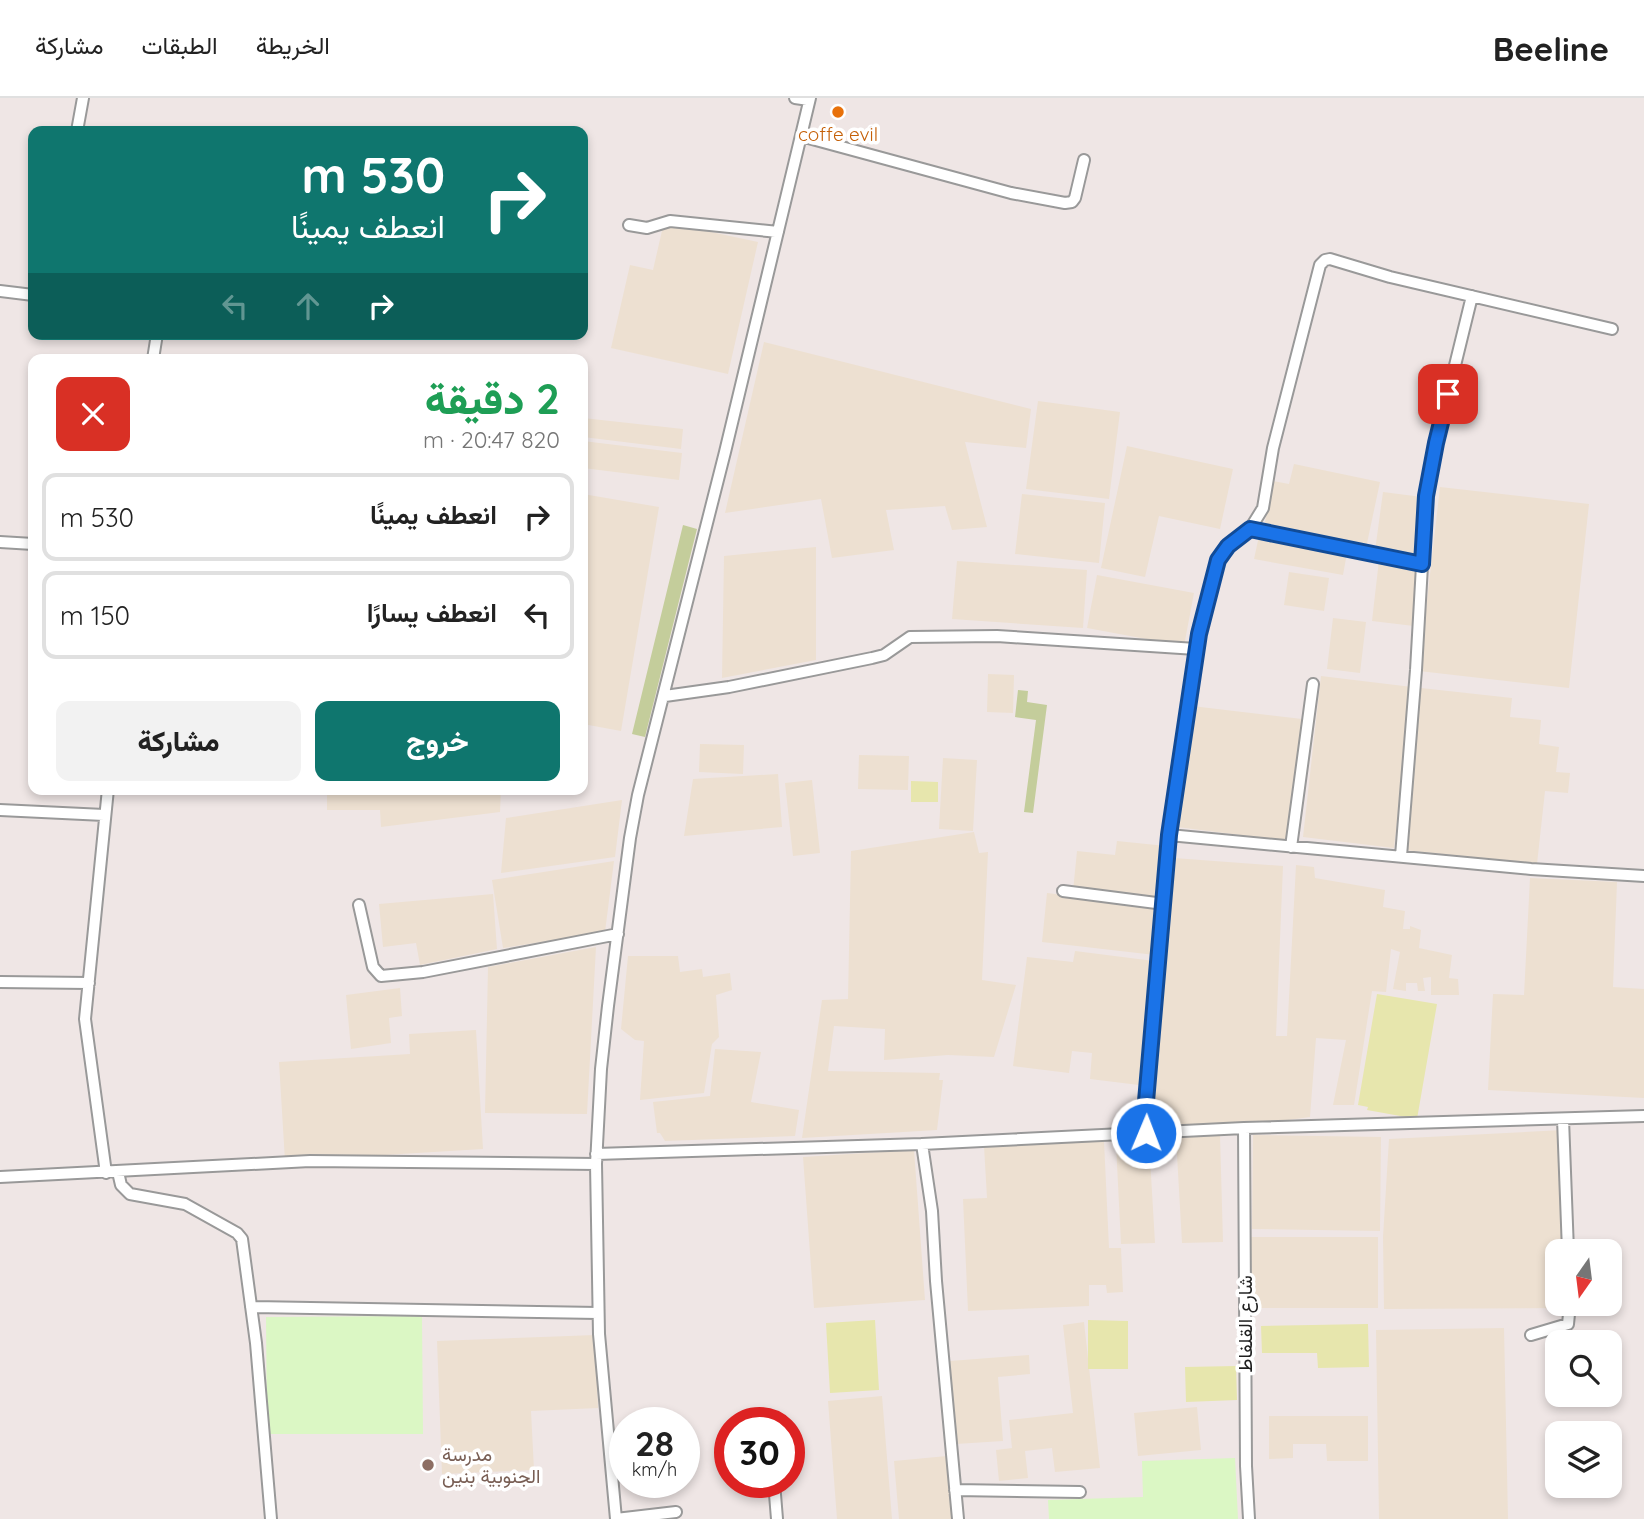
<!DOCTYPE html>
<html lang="ar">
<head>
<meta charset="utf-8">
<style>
	:root { --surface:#fff; --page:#f2f2f2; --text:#222; --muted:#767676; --line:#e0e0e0; --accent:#0f766e }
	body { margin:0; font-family:Quicksand,Vazirmatn,sans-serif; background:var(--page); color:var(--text); direction:rtl; height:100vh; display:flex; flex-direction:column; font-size:26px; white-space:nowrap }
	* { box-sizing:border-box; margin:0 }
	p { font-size:23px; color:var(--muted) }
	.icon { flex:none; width:38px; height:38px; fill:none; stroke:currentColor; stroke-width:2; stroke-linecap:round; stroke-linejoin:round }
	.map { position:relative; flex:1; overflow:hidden; direction:ltr }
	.details { position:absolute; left:28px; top:256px; width:560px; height:441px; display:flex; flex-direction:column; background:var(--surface); border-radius:14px; box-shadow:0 4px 10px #0003; direction:rtl }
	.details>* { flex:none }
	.banner { position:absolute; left:28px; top:28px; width:560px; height:214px; border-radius:14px; box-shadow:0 4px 10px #0003; direction:rtl; background:#0f766e; color:#fff; overflow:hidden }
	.needle { width:46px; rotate:194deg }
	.controls { position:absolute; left:1545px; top:1141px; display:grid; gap:14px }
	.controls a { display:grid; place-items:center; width:77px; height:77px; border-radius:14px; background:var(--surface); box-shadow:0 4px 10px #0003; font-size:35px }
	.speed { position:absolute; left:609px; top:1309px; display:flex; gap:14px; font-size:35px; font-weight:700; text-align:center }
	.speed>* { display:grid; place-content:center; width:91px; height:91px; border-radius:50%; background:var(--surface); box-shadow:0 4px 10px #0003; line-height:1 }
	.speed small { font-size:18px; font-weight:400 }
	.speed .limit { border:10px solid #d22; background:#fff; color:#111 }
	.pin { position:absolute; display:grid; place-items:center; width:60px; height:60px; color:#fff; margin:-30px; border-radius:14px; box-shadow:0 4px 10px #0006 }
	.me { position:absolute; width:77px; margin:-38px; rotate:1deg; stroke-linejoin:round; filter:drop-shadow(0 0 5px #0008) }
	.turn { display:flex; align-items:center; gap:24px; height:147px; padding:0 28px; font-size:32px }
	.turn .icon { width:91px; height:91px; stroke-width:2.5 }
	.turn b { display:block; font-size:49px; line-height:60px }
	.lanes { display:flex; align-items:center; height:66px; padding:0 28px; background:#0003; justify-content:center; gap:35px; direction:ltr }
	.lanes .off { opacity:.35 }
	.round { display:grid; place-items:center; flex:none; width:74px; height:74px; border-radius:14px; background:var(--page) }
	.headline { display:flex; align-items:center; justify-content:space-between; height:119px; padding:0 28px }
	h1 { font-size:42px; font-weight:800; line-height:52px; color:#1e9e55 }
	.button { display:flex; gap:14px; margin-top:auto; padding:14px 28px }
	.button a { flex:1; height:80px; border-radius:14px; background:var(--accent); color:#fff; font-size:28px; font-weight:800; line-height:80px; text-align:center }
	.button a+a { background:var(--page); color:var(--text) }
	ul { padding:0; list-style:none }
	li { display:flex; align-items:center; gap:21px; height:88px; margin:0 14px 10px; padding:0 14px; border:4px solid var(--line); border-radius:14px }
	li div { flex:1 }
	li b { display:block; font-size:26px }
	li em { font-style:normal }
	header { display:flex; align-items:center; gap:42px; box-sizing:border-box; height:98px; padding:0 35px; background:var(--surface); border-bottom:2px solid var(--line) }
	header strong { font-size:33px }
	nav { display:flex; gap:38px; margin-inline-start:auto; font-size:24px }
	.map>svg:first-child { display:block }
	.farmland { fill:#ede0d1 }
	.grass { fill:#e7e6ad }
	.forest { fill:#c4cd9b }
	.park { fill:#dbf7c4 }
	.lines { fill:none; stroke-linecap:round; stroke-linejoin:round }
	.minor-casing { stroke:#999; stroke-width:14 }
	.minor { stroke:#fff; stroke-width:10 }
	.route-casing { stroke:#114b97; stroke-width:18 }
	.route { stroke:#1a73e8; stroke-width:12 }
	.food-dot { fill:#e8710a; stroke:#fff; stroke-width:2.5 }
	.education-dot { fill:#8d6e63; stroke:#fff; stroke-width:2.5 }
	.labels { text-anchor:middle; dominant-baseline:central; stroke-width:7; stroke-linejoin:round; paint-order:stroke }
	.food-label { font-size:19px; fill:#c56008; stroke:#fff }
	.street-label { font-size:19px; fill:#1f1f1f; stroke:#fff }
	.education-label { font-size:19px; fill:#785e54; stroke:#fff; text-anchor:start }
</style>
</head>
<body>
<header>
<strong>Beeline</strong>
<nav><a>الخريطة</a><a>الطبقات</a><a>مشاركة</a></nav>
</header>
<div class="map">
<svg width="1644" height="1421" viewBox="0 0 1644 1421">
	<rect width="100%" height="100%" fill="#efe6e5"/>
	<!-- farmland -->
	<path class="farmland" d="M664 124 758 144 728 276 611 250 630 167 653 172Z
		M764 244 1031 311 1026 350 965 344 987 429 952 432 945 408 886 412 894 452 832 460 821 401 725 415Z
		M1038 303 1120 314 1109 401 1026 391Z
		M583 320 683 331 681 351 583 339Z
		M583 343 682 355 679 382 583 370Z
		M1127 348 1233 371 1220 431 1159 418 1145 479 1101 470Z
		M1294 366 1380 384 1366 450 1264 429 1273 383 1289 386Z
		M1440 389 1589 406 1569 590 1419 573Z
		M1383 394 1422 399 1415 458 1375 453Z
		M583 396 659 409 621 633 583 626Z
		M1022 396 1105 405 1099 465 1015 456Z
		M1259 438 1347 455 1343 477 1254 461Z
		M816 449V562L722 580 724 458Z
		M1379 462 1421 467 1414 528 1372 523Z
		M957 463 1087 472 1083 530 952 521Z
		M1289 474 1329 480 1324 513 1284 507Z
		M1097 477 1194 495 1184 548 1087 530Z
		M1333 520 1366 524 1360 575 1327 571Z
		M988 576 1014 577 1013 615 987 614Z
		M1321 578 1412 589 1394 750 1303 739Z
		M1421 590 1512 600 1510 619 1541 622 1539 646 1559 649 1556 674 1570 675 1568 695 1545 693 1537 766 1404 752Z
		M1192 608 1302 621 1287 743 1177 729Z
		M700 646 744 647 743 676 699 674Z
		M859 657 909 658 908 692 858 691Z
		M943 660 977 662 973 733 939 731Z
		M778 676 782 729 684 738 693 681Z
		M812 682 820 755 793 758 785 685Z
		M327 691H501L500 714 381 729 380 712H327Z
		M622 702 615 759 501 775 506 720Z
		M974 734 979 755 988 754 982 882 1016 887 994 959 948 957 884 962 885 931 834 928 828 973 940 975 939 982H943L937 1032 802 1040 822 902 848 901 851 753Z
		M1117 743 1166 748 1160 802 1073 793 1077 753 1115 757Z
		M1174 760 1283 768 1276 938H1287L1296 767 1314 769 1315 780 1385 792 1383 809 1405 813 1403 831H1410V828L1421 832 1419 850 1452 857 1449 880 1458 881 1459 897H1431V879L1423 880 1425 893H1418L1417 885H1406V893L1393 891 1400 854 1391 851 1386 894 1372 893 1354 1007H1333L1346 942 1316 940 1310 1019 1273 1024 1151 1028Z
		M614 763 605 834 503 850 492 782Z
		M1530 780 1617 784 1613 889 1644 891V1000L1488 992 1493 896 1524 897Z
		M1047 795 1161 809 1155 857 1042 844Z
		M493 796 497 851 420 867 416 845 383 849 379 806Z
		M596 849 587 1016 485 1015 488 869Z
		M1075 853 1154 863 1139 987 1090 981 1092 955 1072 953 1069 975 1013 968 1027 859 1073 864Z
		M628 858H678L680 874 702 871 703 879 730 875 732 892 716 897 719 939 712 946 704 995 640 1002 644 943 635 942 621 931Z
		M400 890 402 918 389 920 391 945 351 951 346 897Z
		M476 932 483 1051 285 1063 279 964 410 956 409 936Z
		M715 951 761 954 751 1004 799 1012 795 1038 665 1043 660 1035H657L653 1004 710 998Z
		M1563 1032 1565 1153H1558V1206H1566V1210L1384 1211 1383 1139 1389 1041Z
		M1220 1037 1223 1144 1182 1145 1176 1039Z
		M1253 1037 1381 1039 1380 1133 1252 1131Z
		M1104 1043 1109 1150H1121L1123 1194 1107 1195 1106 1187H1089V1208L968 1213 963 1101 987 1100 984 1048Z
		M1149 1043 1155 1145 1121 1146 1116 1046Z
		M914 1052 925 1202 814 1210 803 1059Z
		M1251 1139H1378V1210H1251Z
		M1084 1224 1100 1370 1055 1374 1052 1350 1025 1353 1028 1380 999 1383 996 1352 1012 1350 1009 1322 1073 1315 1063 1227Z
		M1504 1230 1508 1421H1379L1376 1232Z
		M595 1237 598 1310 531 1313 534 1372 442 1376 437 1243Z
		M1029 1257 1030 1276 998 1279 1003 1343 956 1346 950 1263Z
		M882 1298 892 1421H837L828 1303Z
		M1197 1309 1201 1352 1138 1358 1134 1315Z
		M1269 1318H1368V1363H1327L1326 1346H1293V1360L1269 1361Z
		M947 1358 952 1421H899L894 1363Z"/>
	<!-- grass -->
	<path class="grass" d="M911 683 938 684V704H911Z
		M1377 896 1437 906 1417 1021 1367 1012 1368 1009 1358 1007Z
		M875 1222 879 1292 830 1295 826 1225Z
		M1088 1222 1128 1223V1271H1088Z
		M1368 1226 1369 1269 1318 1270 1317 1255H1262L1261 1228Z
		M1236 1268 1237 1302 1186 1304 1185 1269Z"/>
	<!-- forest -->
	<path class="forest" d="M683 427 697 431 645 639 632 636Z
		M1018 592 1028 593 1027 604 1047 607 1033 715 1024 714 1036 622 1015 619Z"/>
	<!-- park -->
	<path class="park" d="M422 1218 423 1336H267L266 1219Z
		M1235 1360 1238 1421H1049L1048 1402 1143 1399 1142 1363Z"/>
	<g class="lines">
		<!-- minor casing -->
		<g class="minor-casing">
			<path id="minor" d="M795 0 809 2
				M77 33 83 0
				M801 38 1011 95 1065 105 1072 104 1075 100 1084 62
				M629 127 647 130 670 123 778 134
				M0 193 33 197
				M153 261 157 236
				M1250 431 1422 466
				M0 444 33 446
				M665 598 729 589 872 560 884 557 910 539 997 538 1196 551
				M0 712 104 717
				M1169 737 1531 771 1644 778
				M1291 749 1313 586
				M1401 758 1416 572 1426 398 1436 345 1472 198
				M1063 793 1164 806
				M359 807 373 869 381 878 423 874 618 836
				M0 884 89 885
				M1563 1021 1568 1153
				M1244 1030 1246 1368 1249 1421
				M1146 1035 1145 1015 1169 737 1177 673 1199 536 1218 462 1229 448 1250 431 1263 410 1273 350 1320 167 1325 162 1330 161 1390 179 1612 231
				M922 1046 932 1113 936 1183 958 1421
				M596 1056 922 1046 1244 1030 1644 1018
				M118 1074 121 1087 130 1096 185 1106 237 1135 242 1141 256 1245 271 1421
				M106 1075 85 921 108 691
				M0 1079 310 1063 596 1066
				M251 1209 598 1215
				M1531 1237 1568 1226 1570 1206
				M774 1384 777 1421
				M955 1392 1080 1394
				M616 1421 599 1236 596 1066 601 971 608 908 630 740 638 697 725 354 810 0
				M616 1421 676 1414"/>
		</g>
		<!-- minor -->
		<use href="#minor" class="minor"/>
	</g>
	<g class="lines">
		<!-- route casing -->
		<g class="route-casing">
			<path id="route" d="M1146 1035 1145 1015 1169 737 1199 536 1218 462 1228 448 1250 431 1422 466 1426 398 1436 345 1448 296"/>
		</g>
		<!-- route -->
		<use href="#route" class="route"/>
	</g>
	<!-- markers -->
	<circle class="food-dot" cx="838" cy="14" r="7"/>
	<circle class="education-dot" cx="428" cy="1367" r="7"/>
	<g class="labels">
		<!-- food labels -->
		<g class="food-label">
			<text x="838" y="36">coffe evil</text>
		</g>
		<!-- street labels -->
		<g class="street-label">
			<text transform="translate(1245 1226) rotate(-90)">شارع القلفاط</text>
		</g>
		<!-- education labels -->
		<g class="education-label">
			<text x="442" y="1356">مدرسة<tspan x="442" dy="22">الجنوبية بنين</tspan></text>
		</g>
	</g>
</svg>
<div class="controls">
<a><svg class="needle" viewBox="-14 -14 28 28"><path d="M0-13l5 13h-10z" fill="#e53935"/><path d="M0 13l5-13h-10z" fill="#767676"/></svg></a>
<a><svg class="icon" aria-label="search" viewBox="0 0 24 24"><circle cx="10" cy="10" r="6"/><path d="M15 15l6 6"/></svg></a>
<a><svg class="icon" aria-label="layers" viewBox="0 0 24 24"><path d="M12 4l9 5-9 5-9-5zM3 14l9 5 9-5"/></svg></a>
</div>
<div class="speed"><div>28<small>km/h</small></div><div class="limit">30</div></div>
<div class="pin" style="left:1448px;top:296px;background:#d93025"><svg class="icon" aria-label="arrive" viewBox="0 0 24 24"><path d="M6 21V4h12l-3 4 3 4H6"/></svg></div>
<svg class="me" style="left:1146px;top:1035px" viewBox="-20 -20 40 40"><circle r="17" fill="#1a73e8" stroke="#fff" stroke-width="3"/><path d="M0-11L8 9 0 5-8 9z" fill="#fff"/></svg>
<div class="banner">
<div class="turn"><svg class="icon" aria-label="right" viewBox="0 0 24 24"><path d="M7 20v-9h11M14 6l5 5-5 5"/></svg><div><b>530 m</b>انعطف يمينًا</div></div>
<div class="lanes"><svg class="icon off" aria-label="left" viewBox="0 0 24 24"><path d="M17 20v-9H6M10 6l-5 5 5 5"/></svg><svg class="icon off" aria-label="ahead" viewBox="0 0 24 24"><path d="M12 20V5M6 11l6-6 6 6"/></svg><svg class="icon" aria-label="right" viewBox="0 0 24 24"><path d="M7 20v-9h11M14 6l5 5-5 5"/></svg></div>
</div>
<section class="details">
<div class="headline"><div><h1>2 دقيقة</h1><p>820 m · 20:47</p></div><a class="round" style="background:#d93025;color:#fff"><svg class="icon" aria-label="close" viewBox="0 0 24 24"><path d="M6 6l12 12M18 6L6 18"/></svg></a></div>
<ul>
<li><svg class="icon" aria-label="right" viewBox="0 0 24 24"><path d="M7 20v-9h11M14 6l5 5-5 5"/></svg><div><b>انعطف يمينًا</b></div><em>530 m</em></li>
<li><svg class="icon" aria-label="left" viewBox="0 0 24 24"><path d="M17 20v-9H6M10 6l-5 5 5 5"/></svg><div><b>انعطف يسارًا</b></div><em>150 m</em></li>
</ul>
<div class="button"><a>خروج</a><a>مشاركة</a></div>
</section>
</div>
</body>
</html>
